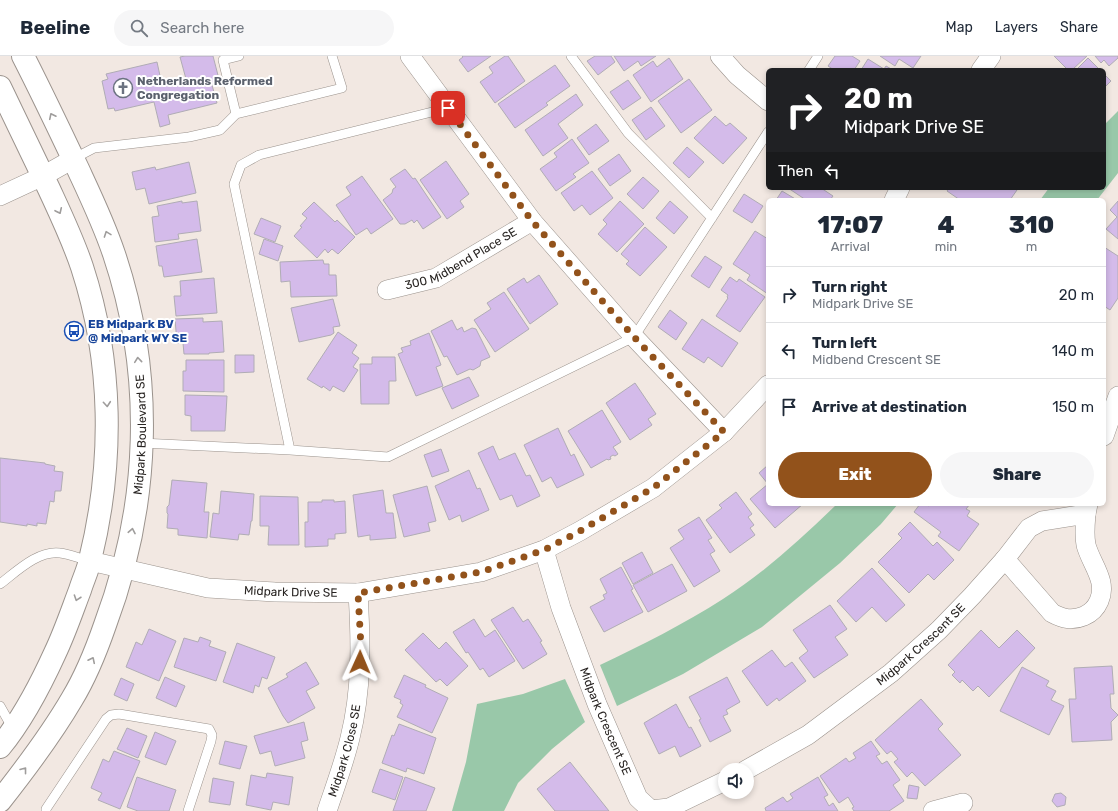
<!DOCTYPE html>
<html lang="en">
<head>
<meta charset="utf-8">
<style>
	:root { --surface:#fff; --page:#f6f6f7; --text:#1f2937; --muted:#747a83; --line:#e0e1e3; --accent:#92521b }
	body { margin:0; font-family:Rubik,sans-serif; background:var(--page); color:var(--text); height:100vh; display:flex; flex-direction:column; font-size:15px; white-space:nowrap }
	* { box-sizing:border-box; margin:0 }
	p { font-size:13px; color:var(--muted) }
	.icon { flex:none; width:22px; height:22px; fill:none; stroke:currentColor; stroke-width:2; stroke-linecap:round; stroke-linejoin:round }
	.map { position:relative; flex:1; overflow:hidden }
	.side { position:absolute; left:766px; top:142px; width:340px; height:308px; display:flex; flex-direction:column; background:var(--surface); border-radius:6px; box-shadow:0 2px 6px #0003 }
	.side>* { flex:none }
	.banner { position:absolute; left:766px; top:12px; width:340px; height:122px; border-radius:6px; box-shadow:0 2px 6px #0003; background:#202124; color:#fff; overflow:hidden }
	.fabs { position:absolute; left:718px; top:707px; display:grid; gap:8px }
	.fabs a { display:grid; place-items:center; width:36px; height:36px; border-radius:50%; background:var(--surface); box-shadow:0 2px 6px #0003; font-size:20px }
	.pin { position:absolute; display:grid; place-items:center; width:34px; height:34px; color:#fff; margin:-17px; border-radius:8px; box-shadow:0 2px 6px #0006 }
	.me { position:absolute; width:44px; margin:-22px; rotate:1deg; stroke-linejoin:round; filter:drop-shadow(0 0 3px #0008) }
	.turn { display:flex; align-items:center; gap:14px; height:84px; padding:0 12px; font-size:18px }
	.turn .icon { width:52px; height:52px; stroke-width:2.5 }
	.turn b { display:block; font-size:28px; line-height:34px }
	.then { display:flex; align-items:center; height:38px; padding:0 12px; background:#0003; gap:8px; font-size:15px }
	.eta { display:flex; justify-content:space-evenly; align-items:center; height:68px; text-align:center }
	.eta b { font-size:24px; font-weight:800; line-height:28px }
	.primary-button { display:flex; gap:8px; margin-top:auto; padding:8px 12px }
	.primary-button a { flex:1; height:46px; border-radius:24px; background:var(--accent); color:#fff; font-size:16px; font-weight:800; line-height:46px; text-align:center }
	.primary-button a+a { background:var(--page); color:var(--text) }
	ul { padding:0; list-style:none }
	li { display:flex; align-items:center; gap:12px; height:56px; padding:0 12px; border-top:1px solid var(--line) }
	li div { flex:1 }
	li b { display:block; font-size:15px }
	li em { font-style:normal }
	header { display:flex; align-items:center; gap:24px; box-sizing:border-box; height:56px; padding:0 20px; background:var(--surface); border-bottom:1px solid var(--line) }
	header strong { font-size:19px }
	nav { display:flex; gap:22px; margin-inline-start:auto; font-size:14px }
	.search { width:280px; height:36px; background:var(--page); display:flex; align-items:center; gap:10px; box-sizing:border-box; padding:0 14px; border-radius:22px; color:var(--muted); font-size:15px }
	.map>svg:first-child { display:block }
	.green { fill:#99c8a9 }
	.building { fill:#d4bbea; stroke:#b0acb5 }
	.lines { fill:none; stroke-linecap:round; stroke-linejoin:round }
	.service-casing { stroke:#9b938d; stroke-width:10 }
	.minor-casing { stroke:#9b938d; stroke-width:20 }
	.tertiary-casing { stroke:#9b938d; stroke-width:24 }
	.service { stroke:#fff; stroke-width:9 }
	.minor { stroke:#fff; stroke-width:19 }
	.tertiary { stroke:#fff; stroke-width:22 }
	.oneway { stroke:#9f9d9c }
	.route { stroke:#92521b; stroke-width:7; stroke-dasharray:0 12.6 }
	.labels { text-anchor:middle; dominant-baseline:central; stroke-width:4; stroke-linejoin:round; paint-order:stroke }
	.worship-label { font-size:12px; font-weight:bold; fill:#5b616d; stroke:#fff; text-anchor:start }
	.street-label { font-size:12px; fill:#292523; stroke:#fff }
	.transit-label { font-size:12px; font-weight:bold; fill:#164399; stroke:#fff; text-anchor:start }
</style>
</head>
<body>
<header>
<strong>Beeline</strong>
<div class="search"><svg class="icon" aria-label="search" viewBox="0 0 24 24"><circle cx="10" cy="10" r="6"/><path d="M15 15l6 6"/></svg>Search here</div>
<nav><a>Map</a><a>Layers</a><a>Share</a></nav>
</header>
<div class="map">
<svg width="1118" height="755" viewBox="0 0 1118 755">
	<rect width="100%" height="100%" fill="#f2e8e2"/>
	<!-- green -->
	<path class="green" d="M1118 55V117L1097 144H1040L1049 132H1104V69Z
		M837 448H898L881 468 840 507 762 571 683 618 617 650 600 609C642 589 684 568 723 543 764 517 802 482 837 448Z
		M565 623 585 666 552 693 518 727 504 755H452L466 706 477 648 523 638Z"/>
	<!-- building -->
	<path class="building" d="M185 0H213L220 27 212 29 217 47 168 59 170 68 160 71 154 46 115 55 114 52 108 53 102 25 108 23 106 18 157 6 162 29 186 23 180 1Z
		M462 0H491L468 16 459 4 463 1Z
		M505 0H508L525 25 495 47 480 26 493 17 489 11Z
		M595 0H611L615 6 598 19 587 5Z
		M614 0H656L641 10 638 5 624 15Z
		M835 0H852L860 5 854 14H834L828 10Z
		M880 0H921L913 12 899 3 895 10Z
		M1054 0H1087L1072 14H1068Z
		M1095 0H1118V2L1109 10 1104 4 1101 7Z
		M669 2 683 23 651 46 633 19 653 5 657 11Z
		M1088 2 1100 14H1076Z
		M868 3 884 13 886 10 893 14H861Z
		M555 9 570 30 546 47 548 49 515 72 498 48Z
		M1104 18 1111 25 1104 32Z
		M689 23 712 54 681 77 658 45Z
		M628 24 641 42 623 54 610 36Z
		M576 38 583 49 558 68 568 82 543 100 525 74Z
		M651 51 665 70 646 84 632 64Z
		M715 60 726 70 730 67 747 82 723 108 694 82Z
		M596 68 609 85 589 99 577 82Z
		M572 83 589 107 573 118 576 121 556 135 540 113 557 101 554 97Z
		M687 91 704 106 689 122 673 107Z
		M619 98 631 115 610 130 598 113Z
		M446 105 469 138 460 145 464 151 447 163 420 124Z
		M189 106 196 137 149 148 145 132 136 134 132 116 155 111 156 114Z
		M405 113 413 123 415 122 441 161 423 173 417 164 414 167 412 164 405 168H400L383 144 392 137 393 133 396 131 390 123Z
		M592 115 613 142 590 159 582 149 574 155 561 137Z
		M362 120 393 163 371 178 367 172 356 179 336 149 351 139 346 131Z
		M643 121 659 135 643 153 627 138Z
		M788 132H821L833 140 830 144H806Z
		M949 132H1014L1017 134 1010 144H960L947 135Z
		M782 135 797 144H776Z
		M744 138 763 150 752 167 733 155Z
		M182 145V147L197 145 201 175 178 178 179 183 155 186 152 161 159 160 157 150Z
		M620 145 644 168 617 196 598 178 607 168 603 164Z
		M670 145 688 161 674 178 656 162Z
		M1118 145V183L1106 173 1117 161 1110 154Z
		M314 146 335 166 337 164 355 181 338 198 332 193 328 197 325 193 317 202 294 180 302 171 300 170 307 162 302 158Z
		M261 162 281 170 275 186 254 178Z
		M645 171 667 191 640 220 626 208 629 205 621 198Z
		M755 175 768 183V238L747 224 750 219 733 208Z
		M197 183 202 216 164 221 162 210H159L156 190Z
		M264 183 283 190 278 205 259 198Z
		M1104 191 1118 200V242L1110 254 1104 250Z
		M705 200 722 211 709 232 691 220Z
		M323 204 324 208H329V219H336L337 240 291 241 290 225 281 226 280 206Z
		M539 219 558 248 530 268 507 233 524 222 527 227Z
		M730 221 737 226 739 223 765 241 740 276 716 260 728 242 727 241 728 239 721 234Z
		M214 222 217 257 176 260 174 240H181L180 225Z
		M504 236 529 273 495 296 474 264 491 253 487 247Z
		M333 243 340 270 333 271 334 277 331 279 299 286 291 252Z
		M670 254 687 267 676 284 658 271Z
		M203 262V266L222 265 224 296 209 297V298H184L183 287H177L175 263Z
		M702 263 738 287 722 311 708 301 704 307 682 293Z
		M452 264 457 274 462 271 464 276 472 272 476 273 490 301 481 305 480 310 473 314 470 313 457 319 447 300 444 301 431 275Z
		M338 276 357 289 352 297 359 302 353 311 358 314 344 336 333 330 330 335 323 330 322 332 307 323Z
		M429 277 441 309 436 311 443 330 416 340 398 298 403 296 401 292 411 289 410 285Z
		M235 299H254V316L235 317Z
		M372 301H395L396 325H389V348H361L360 308H372Z
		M186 304H224V336L183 335V315H186Z
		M469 321 479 340 452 353 442 332Z
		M635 327 656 358 648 363 652 369 630 384 606 347Z
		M185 339 227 340 225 375H191V360L185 359Z
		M602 354 621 386 613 391 618 398 615 400 613 399 610 401 611 403 608 404 607 403 591 412 568 375Z
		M558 372 571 400 574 398 584 419 557 432 551 421 542 426 524 389Z
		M493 390 499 404 515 397 526 420 530 419 540 440 517 451 512 439 500 444 478 397Z
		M441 393 449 415 432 421 424 399Z
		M0 402 45 407V408L55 410 54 415 63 416 61 435H55L54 446 50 445 46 468 37 467V470L27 468V470L0 466Z
		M768 409V448H803L775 472 750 443 768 428 759 417Z
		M469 414 477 433 480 432 489 454 462 466 460 459 449 464 435 430Z
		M172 424 207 427 204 456H209L207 482 178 479V473L167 472 168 458 167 457V451L169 449Z
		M427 430 436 465 428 467 430 475 404 481 393 439Z
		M383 434 386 457H393L396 482 370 484V479L358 481 353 439Z
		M221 435 254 438 252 465H251L249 479 239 478 238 484 210 481 213 457 219 458Z
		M736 436 752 458 748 461 754 469 750 472 755 479 730 497 706 464 722 452 719 449Z
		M260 440 298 441 299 489H268L269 470H260Z
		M322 444H334V446L345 445 346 477 335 478V483H328V490L305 491V466H308V446H322Z
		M920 448H926L929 450 930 448H970L966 453 970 455 967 460 979 468 959 495 938 480 941 476 914 456Z
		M699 461 712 482 708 484 715 495 710 498 720 515 694 531 670 492 684 483 678 474Z
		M910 466 933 490 937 486 954 504 934 524 928 518 909 537 878 506 902 482 898 478Z
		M642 496 653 517 633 528 622 507Z
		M672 508 687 535 648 556 633 529Z
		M621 511 633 533 631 534 643 556 604 576 590 551 605 543 603 539 607 537 600 523Z
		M872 512 905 549 886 566 872 551 856 566 837 545Z
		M830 549 847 573 835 581 848 599 814 622 799 602 808 595 793 574Z
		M513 551 523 566 528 563 542 585 540 586 547 598 523 613 491 564Z
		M474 563 485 581 495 574 515 605 489 621 483 612 480 614 468 596 466 597 453 576Z
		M149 573 176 585 159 625 126 611 136 586 142 589Z
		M981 574 999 592 1017 574 1035 592 989 641 978 630 973 635 962 624 960 627 952 619 955 616 948 609Z
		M423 577 439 593 446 586 468 610 447 630 440 623 436 626 405 594Z
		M200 581 211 585 209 590 226 596 216 625 174 611 184 582 198 586Z
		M237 587 275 601 267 623 262 621 259 631 255 629 253 637 223 626Z
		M772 594 785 611 792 606 806 625 779 645 777 642 767 650 742 615Z
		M306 606 319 628 306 635 315 652 288 667 283 660 268 632 288 621 286 618Z
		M1112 610 1114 638H1110L1111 652 1118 659 1111 666 1112 684 1072 686 1069 643H1076L1074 612Z
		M1022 611 1049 625 1046 630 1056 635 1051 644 1064 650 1049 679 1000 655Z
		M404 619 426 629 425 631 448 642 432 677 397 661 403 649 400 647 401 644 394 641Z
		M165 621 185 630 176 651 156 642Z
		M727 621 740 646 726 654 728 658 723 660 731 675 710 686 699 664 701 663 689 641Z
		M121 622 134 628 127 645 114 639Z
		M921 643 943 668 938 673 961 699 925 730 912 716 907 721 894 706 898 703 891 695 887 698 875 684Z
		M676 648 689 672 691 671 701 690 680 701 675 690 659 698 644 667Z
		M304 666 308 684 301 686 305 702 275 710 271 695 260 698 254 680Z
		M399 668 436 682 424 718 407 712 406 716 382 707 392 679 394 680Z
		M127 672 147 680 138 702 117 693Z
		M155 676 176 685 166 709 145 701Z
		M225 685 247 690 240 713 219 708Z
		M871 685 880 698 876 700 882 708 887 705 900 724 893 729 904 745 889 755H854L852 752 854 751 848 741 839 747 820 720 846 702 849 706 856 702 853 697Z
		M114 695 140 705 120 753 98 744 102 737 91 732 103 703 109 706Z
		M570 706 609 755H555L537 733Z
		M380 713 403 721 395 744 372 736Z
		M267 717 293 721 289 749 273 746 271 754 246 749 251 719 266 722Z
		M137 721 176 734 169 755H138L127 751Z
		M405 721 435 732 426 755H393Z
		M818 721 828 739 824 741 829 750 833 747 838 755H766L765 752 783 741 787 746 793 742 790 738Z
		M213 722 234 726 230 749 209 746Z
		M909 729 919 731 917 743 907 742Z
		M1061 737 1066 741 1065 749 1057 751 1052 745 1055 738Z"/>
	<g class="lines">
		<!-- service casing -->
		<g class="service-casing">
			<path id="service" d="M239 0 223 4 236 58 342 32 332 0
				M571 0 628 77 712 162
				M809 14 818 0
				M73 103 94 92 189 81 220 74 236 58
				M141 387 290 394 388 401 634 281 768 76
				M290 394 234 128 241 109 259 99 448 52
				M0 528C16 516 38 494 60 497 70 498 80 503 90 505
				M0 650 13 673
				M46 755V753L106 663 111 659 119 658 209 673 212 679 211 685 188 755"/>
		</g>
		<!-- minor casing -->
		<g class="minor-casing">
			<g id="minor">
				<path d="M410 0 532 165 634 281 724 376"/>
				<path d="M720 0 737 19 768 45"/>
				<path d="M981 14 991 0"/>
				<path d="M0 140 43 120 73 103"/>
				<path d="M894 144 900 132"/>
				<path id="s1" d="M387 234 436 222 532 165"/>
				<path d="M1104 380 1118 340"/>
				<path id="s2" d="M544 494 561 552 597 648 638 742 651 754 669 752 725 725"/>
				<path d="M1005 503 1052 557C1063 563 1072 565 1084 560 1091 557 1096 552 1099 545 1108 525 1091 508 1086 489 1084 479 1085 469 1086 458"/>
				<path id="s3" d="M90 505 208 532 275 536 358 537 481 516 544 494 580 475 653 432 724 376 768 329"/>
				<path id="s4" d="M746 714 808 679 891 617 939 574 972 540 1005 503 1029 472 1042 465 1086 458 1088 448"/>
				<path id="s5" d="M327 755C335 731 344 707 350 682 362 634 361 586 358 537"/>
				<path d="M933 755 963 747"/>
			</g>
		</g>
		<!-- tertiary casing -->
		<g class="tertiary-casing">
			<g id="tertiary">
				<path d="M0 31C16 65 33 99 49 133 61 159 73 184 82 211 113 306 114 407 90 504 88 514 83 524 80 534 72 555 65 576 55 597 40 630 23 663 0 691"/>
				<path id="s6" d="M0 745C26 712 51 679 72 643 86 620 96 595 105 569 150 449 155 320 114 198 104 168 91 141 78 113 60 75 42 37 23 0"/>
			</g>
		</g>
		<!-- service -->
		<use href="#service" class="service"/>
		<!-- minor -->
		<use href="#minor" class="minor"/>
		<!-- tertiary -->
		<use href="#tertiary" class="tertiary"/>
	</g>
	<!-- one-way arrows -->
	<defs><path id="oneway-chevron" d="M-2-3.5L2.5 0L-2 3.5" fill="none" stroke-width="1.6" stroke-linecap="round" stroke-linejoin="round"/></defs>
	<g class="oneway">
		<use href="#oneway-chevron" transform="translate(52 60) rotate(-116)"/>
		<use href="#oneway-chevron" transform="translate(59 155) rotate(65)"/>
		<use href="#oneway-chevron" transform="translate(107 178) rotate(-110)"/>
		<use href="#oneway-chevron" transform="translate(138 304) rotate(-96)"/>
		<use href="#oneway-chevron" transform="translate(107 348) rotate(85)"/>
		<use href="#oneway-chevron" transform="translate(132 475) rotate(-79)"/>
		<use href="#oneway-chevron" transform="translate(77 542) rotate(109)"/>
		<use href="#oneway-chevron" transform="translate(92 604) rotate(-64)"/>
		<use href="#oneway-chevron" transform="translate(24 714) rotate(-52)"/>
	</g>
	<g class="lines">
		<!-- route -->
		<path class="route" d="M360 606 361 591 358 537 481 516 544 494 580 475 653 432 724 376 634 281 532 165 448 52"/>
	</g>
	<!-- icons -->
	<defs>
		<g id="church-ring" transform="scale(1)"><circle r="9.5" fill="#fff" stroke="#6b7280" stroke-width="1.5"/><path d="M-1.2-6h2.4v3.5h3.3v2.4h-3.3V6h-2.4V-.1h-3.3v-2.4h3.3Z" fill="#6b7280"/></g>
		<g id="bus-ring" transform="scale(1)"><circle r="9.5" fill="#fff" stroke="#1a4fb4" stroke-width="1.5"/><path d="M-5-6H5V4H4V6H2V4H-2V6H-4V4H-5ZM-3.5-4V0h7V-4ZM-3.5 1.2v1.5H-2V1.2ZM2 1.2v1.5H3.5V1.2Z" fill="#1a4fb4"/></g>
	</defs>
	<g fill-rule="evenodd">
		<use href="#church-ring" x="123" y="32"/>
		<use href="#bus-ring" x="74" y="275"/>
	</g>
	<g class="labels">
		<!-- worship labels -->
		<g class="worship-label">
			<text x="137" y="25">Netherlands Reformed<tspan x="137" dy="14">Congregation</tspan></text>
		</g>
		<!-- street labels -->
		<g class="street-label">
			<text stroke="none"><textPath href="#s1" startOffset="81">300 Midbend Place SE</textPath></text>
			<text stroke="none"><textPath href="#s6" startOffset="401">Midpark Boulevard SE</textPath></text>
			<text stroke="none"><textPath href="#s3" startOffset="204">Midpark Drive SE</textPath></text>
			<text stroke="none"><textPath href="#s4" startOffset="216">Midpark Crescent SE</textPath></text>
			<text stroke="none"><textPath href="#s2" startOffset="182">Midpark Crescent SE</textPath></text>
			<text stroke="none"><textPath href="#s5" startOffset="63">Midpark Close SE</textPath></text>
		</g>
		<!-- transit labels -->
		<g class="transit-label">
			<text x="88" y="268">EB Midpark BV<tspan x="88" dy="14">@ Midpark WY SE</tspan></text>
		</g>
	</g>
</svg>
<div class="fabs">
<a><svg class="icon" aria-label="sound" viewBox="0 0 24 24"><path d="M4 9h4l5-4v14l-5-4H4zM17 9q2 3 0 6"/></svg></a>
</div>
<div class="pin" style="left:448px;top:52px;background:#d93025"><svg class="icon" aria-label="arrive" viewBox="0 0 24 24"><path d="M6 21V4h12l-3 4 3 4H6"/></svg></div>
<svg class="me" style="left:360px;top:606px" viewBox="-20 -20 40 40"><path d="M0-17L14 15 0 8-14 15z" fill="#92521b" stroke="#fff" stroke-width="4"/></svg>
<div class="banner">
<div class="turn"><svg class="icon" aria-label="right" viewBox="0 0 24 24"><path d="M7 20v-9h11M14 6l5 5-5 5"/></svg><div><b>20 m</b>Midpark Drive SE</div></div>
<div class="then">Then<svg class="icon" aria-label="left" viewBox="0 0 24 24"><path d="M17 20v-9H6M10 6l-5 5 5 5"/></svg></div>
</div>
<section class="side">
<div class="eta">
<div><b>17:07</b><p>Arrival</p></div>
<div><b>4</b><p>min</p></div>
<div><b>310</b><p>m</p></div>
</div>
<ul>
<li><svg class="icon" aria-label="right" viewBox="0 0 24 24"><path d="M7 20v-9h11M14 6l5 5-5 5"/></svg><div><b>Turn right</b><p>Midpark Drive SE</p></div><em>20 m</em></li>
<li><svg class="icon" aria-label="left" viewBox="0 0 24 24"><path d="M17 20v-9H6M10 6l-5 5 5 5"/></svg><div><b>Turn left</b><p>Midbend Crescent SE</p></div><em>140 m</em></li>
<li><svg class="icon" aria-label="arrive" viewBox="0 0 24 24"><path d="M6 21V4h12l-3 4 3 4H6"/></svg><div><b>Arrive at destination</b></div><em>150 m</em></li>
</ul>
<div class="primary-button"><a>Exit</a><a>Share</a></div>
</section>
</div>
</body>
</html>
